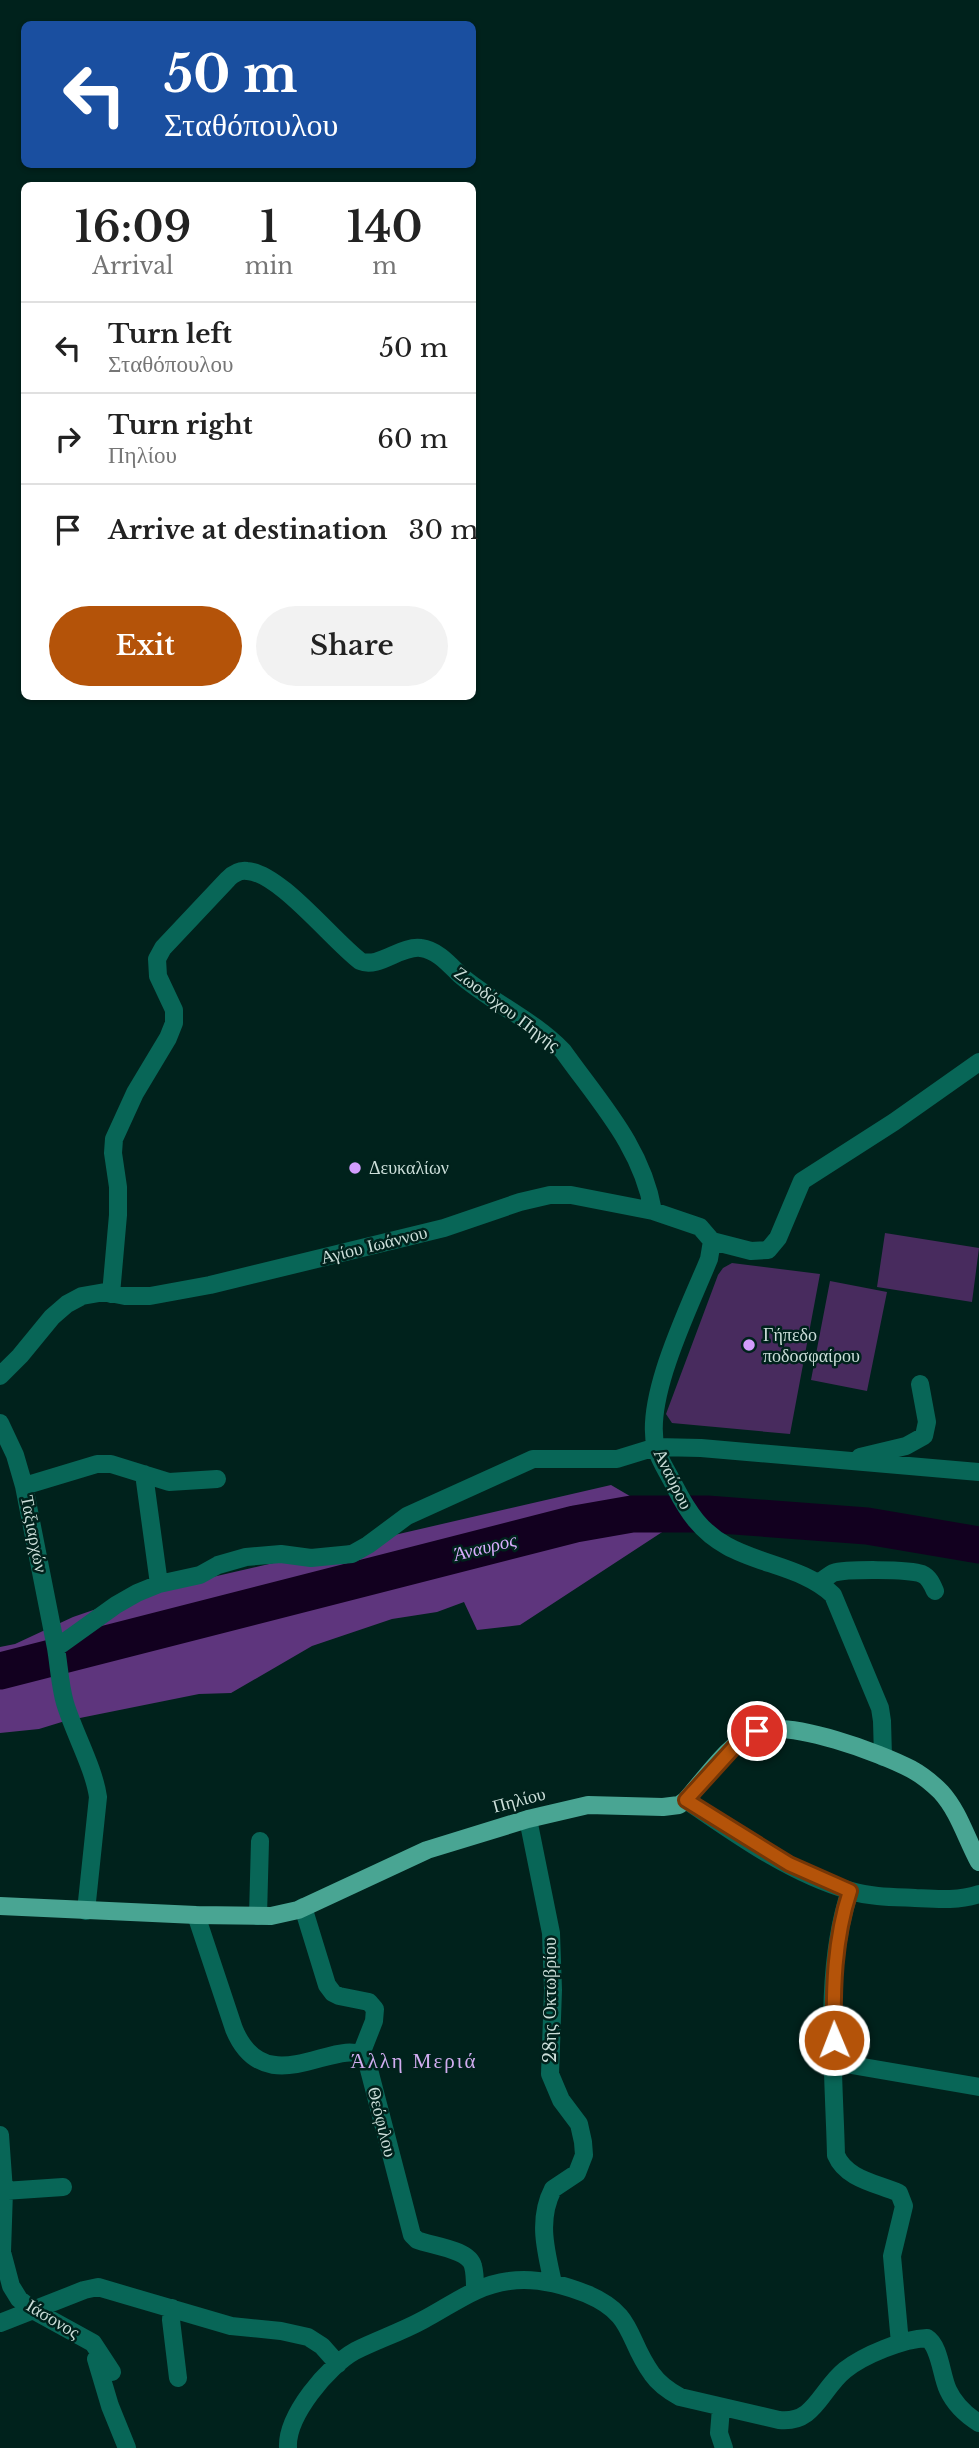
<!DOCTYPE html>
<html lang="en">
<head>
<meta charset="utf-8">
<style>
	:root { --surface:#fff; --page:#f2f2f2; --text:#222; --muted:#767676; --line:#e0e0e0; --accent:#b45309 }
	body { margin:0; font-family:"Libre Baskerville",serif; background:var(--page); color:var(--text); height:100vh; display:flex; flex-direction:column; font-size:26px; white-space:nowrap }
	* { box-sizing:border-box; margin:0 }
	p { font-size:23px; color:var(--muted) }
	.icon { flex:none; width:38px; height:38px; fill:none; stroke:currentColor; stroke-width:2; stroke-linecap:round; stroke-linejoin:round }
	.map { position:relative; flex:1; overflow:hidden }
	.panel { position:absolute; left:21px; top:182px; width:455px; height:518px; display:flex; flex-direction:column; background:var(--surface); border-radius:10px; box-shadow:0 2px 5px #0004 }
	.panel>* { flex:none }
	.banner { position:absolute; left:21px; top:21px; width:455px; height:147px; border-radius:10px; box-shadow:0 2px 5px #0004; background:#1a4fa0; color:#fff; overflow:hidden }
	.pin { position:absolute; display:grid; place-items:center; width:60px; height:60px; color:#fff; margin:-30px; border:4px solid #fff; border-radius:50%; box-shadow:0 2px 7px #0007 }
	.me { position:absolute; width:77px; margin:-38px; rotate:359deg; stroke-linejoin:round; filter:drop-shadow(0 0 5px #0008) }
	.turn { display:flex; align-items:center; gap:24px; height:147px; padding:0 28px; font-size:32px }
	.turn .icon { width:91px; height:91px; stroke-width:2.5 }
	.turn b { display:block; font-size:49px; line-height:60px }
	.eta { display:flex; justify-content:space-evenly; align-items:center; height:119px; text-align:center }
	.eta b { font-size:42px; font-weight:600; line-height:49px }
	.primary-button { display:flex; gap:14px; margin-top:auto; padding:14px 28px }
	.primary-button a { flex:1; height:80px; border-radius:42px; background:var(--accent); color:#fff; font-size:28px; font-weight:600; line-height:80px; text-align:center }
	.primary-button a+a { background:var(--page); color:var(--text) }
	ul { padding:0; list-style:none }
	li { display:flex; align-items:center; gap:21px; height:91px; padding:0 28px; border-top:2px solid var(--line) }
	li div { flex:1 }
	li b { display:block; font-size:26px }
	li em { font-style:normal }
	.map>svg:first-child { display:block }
	.green { fill:#482b5e }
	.forest { fill:#5e357d }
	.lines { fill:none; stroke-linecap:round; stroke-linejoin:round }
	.river { stroke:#12001f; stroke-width:37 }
	.minor { stroke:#086657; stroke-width:18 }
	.major { stroke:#49a593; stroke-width:18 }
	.route-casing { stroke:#753606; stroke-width:18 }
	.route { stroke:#b45309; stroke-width:12 }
	.poi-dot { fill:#d29dfd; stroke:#00221c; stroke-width:2.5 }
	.labels { text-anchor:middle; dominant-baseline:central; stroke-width:5; stroke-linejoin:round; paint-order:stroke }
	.street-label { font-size:18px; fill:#cbded9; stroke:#00221c }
	.poi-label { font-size:18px; fill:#cbded9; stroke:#00221c; text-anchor:start }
	.water-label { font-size:19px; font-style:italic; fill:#d8acfd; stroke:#00221c }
	.quarter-label { font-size:21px; letter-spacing:2px; fill:#d1adf0; stroke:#00221c }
</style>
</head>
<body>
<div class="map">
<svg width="979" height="2448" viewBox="0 0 979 2448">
	<rect width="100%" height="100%" fill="#00221c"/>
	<!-- green -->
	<path class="green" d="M885 1233 979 1248 972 1302 877 1287Z
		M732 1263 820 1274 790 1434 672 1423 666 1414 718 1275 723 1268Z
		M830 1281 887 1292 867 1391 811 1380Z"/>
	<!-- forest -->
	<path class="forest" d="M611 1485 676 1523 520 1625 477 1630 464 1602 437 1612 392 1619 312 1646 231 1693 199 1694 65 1721 39 1729 0 1733V1647L15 1644 73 1617 143 1593Z"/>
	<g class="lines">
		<!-- river -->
		<path class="river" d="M0 1671 575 1524 632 1514H707L867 1526 979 1545"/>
		<!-- minor -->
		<path class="minor" d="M712 1241 709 1259C690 1306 643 1399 656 1448 660 1462 669 1474 675 1487 688 1512 701 1532 727 1546 761 1565 805 1568 833 1595L880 1708 882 1721 883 1757
			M111 1294 118 1215V1187L113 1153 114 1139 135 1093 168 1038 174 1023V1010L158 976 157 959 163 948 228 879C233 874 239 870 247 871 279 872 333 941 360 961 379 969 401 945 421 948 437 950 449 964 460 975 493 1003 533 1020 563 1051 600 1103 642 1147 653 1211
			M0 1376 20 1356 52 1317 67 1304 82 1296 105 1292 125 1296H150L210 1285 444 1228 520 1202 550 1195H571L653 1211 700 1227 712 1241 751 1251 768 1250 778 1238 802 1181 894 1122 979 1062
			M0 1423 15 1455 24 1486 56 1648
			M860 1457 906 1446 924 1436 927 1422 920 1384
			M144 1474 159 1584
			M24 1486 97 1464H111L169 1482 217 1479
			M819 1582C824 1580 829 1575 833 1573 846 1569 909 1569 922 1574 929 1577 932 1584 935 1591
			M686 1800C737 1835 791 1874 851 1891 871 1897 893 1897 915 1898 936 1899 958 1901 979 1894
			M528 1819 551 1933 553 1990 550 2074 561 2100 579 2124 583 2142 584 2155 577 2173 553 2189C537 2220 546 2251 553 2283
			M850 1891C823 1970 834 2072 836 2155 846 2179 876 2183 899 2193L904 2206 892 2256 900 2343
			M303 1907 327 1985 333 1993 339 1996 369 2002 375 2009 374 2021 361 2054
			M86 1911 98 1797C94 1768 74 1733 65 1703 60 1686 59 1666 56 1648L116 1605 137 1593 159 1584 200 1575 218 1565 246 1557 281 1554 311 1558 352 1554 368 1545 407 1516 533 1459H617L656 1447 701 1448 979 1472
			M196 1915 234 2029C266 2106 339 2033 366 2058L412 2235 417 2240C432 2246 469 2249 473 2266 475 2273 475 2282 475 2289
			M258 1916 260 1841
			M834 2062 979 2087
			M0 2135 4 2191 2 2252 11 2286 19 2299 33 2310 93 2343 112 2372
			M4 2191 63 2187
			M172 2308 171 2320 178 2378
			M0 2323 84 2290 98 2287 231 2326 281 2331 308 2337 322 2346 338 2364
			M96 2359 110 2406 127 2448
			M721 2408 719 2433 724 2448
			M288 2448C286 2416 328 2366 355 2351 377 2340 401 2332 423 2320 452 2305 476 2285 509 2281 536 2277 562 2284 587 2294 636 2315 626 2339 652 2374 659 2384 669 2391 680 2397L779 2420C815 2424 820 2390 845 2370 864 2355 903 2339 927 2338 940 2346 941 2375 948 2390 955 2405 966 2415 979 2423"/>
		<!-- major -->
		<path class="major" d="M0 1906 196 1915 271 1916 298 1910 427 1850 528 1819 588 1805 663 1807 679 1805 686 1800C704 1780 732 1739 758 1731 791 1720 881 1753 911 1769 922 1775 932 1783 941 1792 959 1812 966 1838 979 1862"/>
	</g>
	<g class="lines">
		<!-- route casing -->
		<g class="route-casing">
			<path id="route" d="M757 1731 736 1745 686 1800 789 1864 850 1891C834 1940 833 1989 834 2040"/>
		</g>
		<!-- route -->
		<use href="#route" class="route"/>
	</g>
	<!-- markers -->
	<g class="poi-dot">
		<circle cx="355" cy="1168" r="7"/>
		<circle cx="749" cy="1345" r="7"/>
	</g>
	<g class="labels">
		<!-- street labels -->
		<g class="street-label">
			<text transform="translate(507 1009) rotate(37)">Ζωοδόχου Πηγής</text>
			<text transform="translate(374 1245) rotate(-14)">Αγίου Ιωάννου</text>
			<text transform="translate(673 1479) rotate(64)">Αναύρου</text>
			<text transform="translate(34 1534) rotate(79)">Ταξιαρχών</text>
			<text transform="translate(519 1800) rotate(-15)">Πηλίου</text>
			<text transform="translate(550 2000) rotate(-90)">28ης Οκτωβρίου</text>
			<text transform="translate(382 2122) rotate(76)">Θεόφιλου</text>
			<text transform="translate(53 2319) rotate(31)">Ιάσονος</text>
		</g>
		<!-- poi labels -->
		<g class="poi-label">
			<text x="369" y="1168">Δευκαλίων</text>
			<text x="763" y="1335">Γήπεδο<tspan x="763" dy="21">ποδοσφαίρου</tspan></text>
		</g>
		<!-- water labels -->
		<g class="water-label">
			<text transform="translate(485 1547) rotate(-14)">Άναυρος</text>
		</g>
		<!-- quarter labels -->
		<g class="quarter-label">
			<text x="414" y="2061">Άλλη Μεριά</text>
		</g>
	</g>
</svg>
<div class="pin" style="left:757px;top:1731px;background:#d93025"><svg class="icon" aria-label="arrive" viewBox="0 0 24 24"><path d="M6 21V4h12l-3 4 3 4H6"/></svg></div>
<svg class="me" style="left:834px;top:2040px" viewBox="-20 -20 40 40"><circle r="17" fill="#b45309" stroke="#fff" stroke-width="3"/><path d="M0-11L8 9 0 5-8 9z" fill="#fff"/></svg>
<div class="banner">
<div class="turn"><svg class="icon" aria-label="left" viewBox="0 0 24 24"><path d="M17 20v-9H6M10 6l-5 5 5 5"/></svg><div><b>50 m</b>Σταθόπουλου</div></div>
</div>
<section class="panel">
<div class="eta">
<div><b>16:09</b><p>Arrival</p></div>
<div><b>1</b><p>min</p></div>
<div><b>140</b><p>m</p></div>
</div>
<ul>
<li><svg class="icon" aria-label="left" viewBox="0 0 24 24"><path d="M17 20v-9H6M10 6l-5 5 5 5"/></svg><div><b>Turn left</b><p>Σταθόπουλου</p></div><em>50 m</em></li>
<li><svg class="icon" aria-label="right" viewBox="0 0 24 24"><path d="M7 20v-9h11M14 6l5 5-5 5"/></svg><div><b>Turn right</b><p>Πηλίου</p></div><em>60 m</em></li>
<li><svg class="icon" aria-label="arrive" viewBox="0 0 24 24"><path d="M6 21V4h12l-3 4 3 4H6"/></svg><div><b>Arrive at destination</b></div><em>30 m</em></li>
</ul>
<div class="primary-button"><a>Exit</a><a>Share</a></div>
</section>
</div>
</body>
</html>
